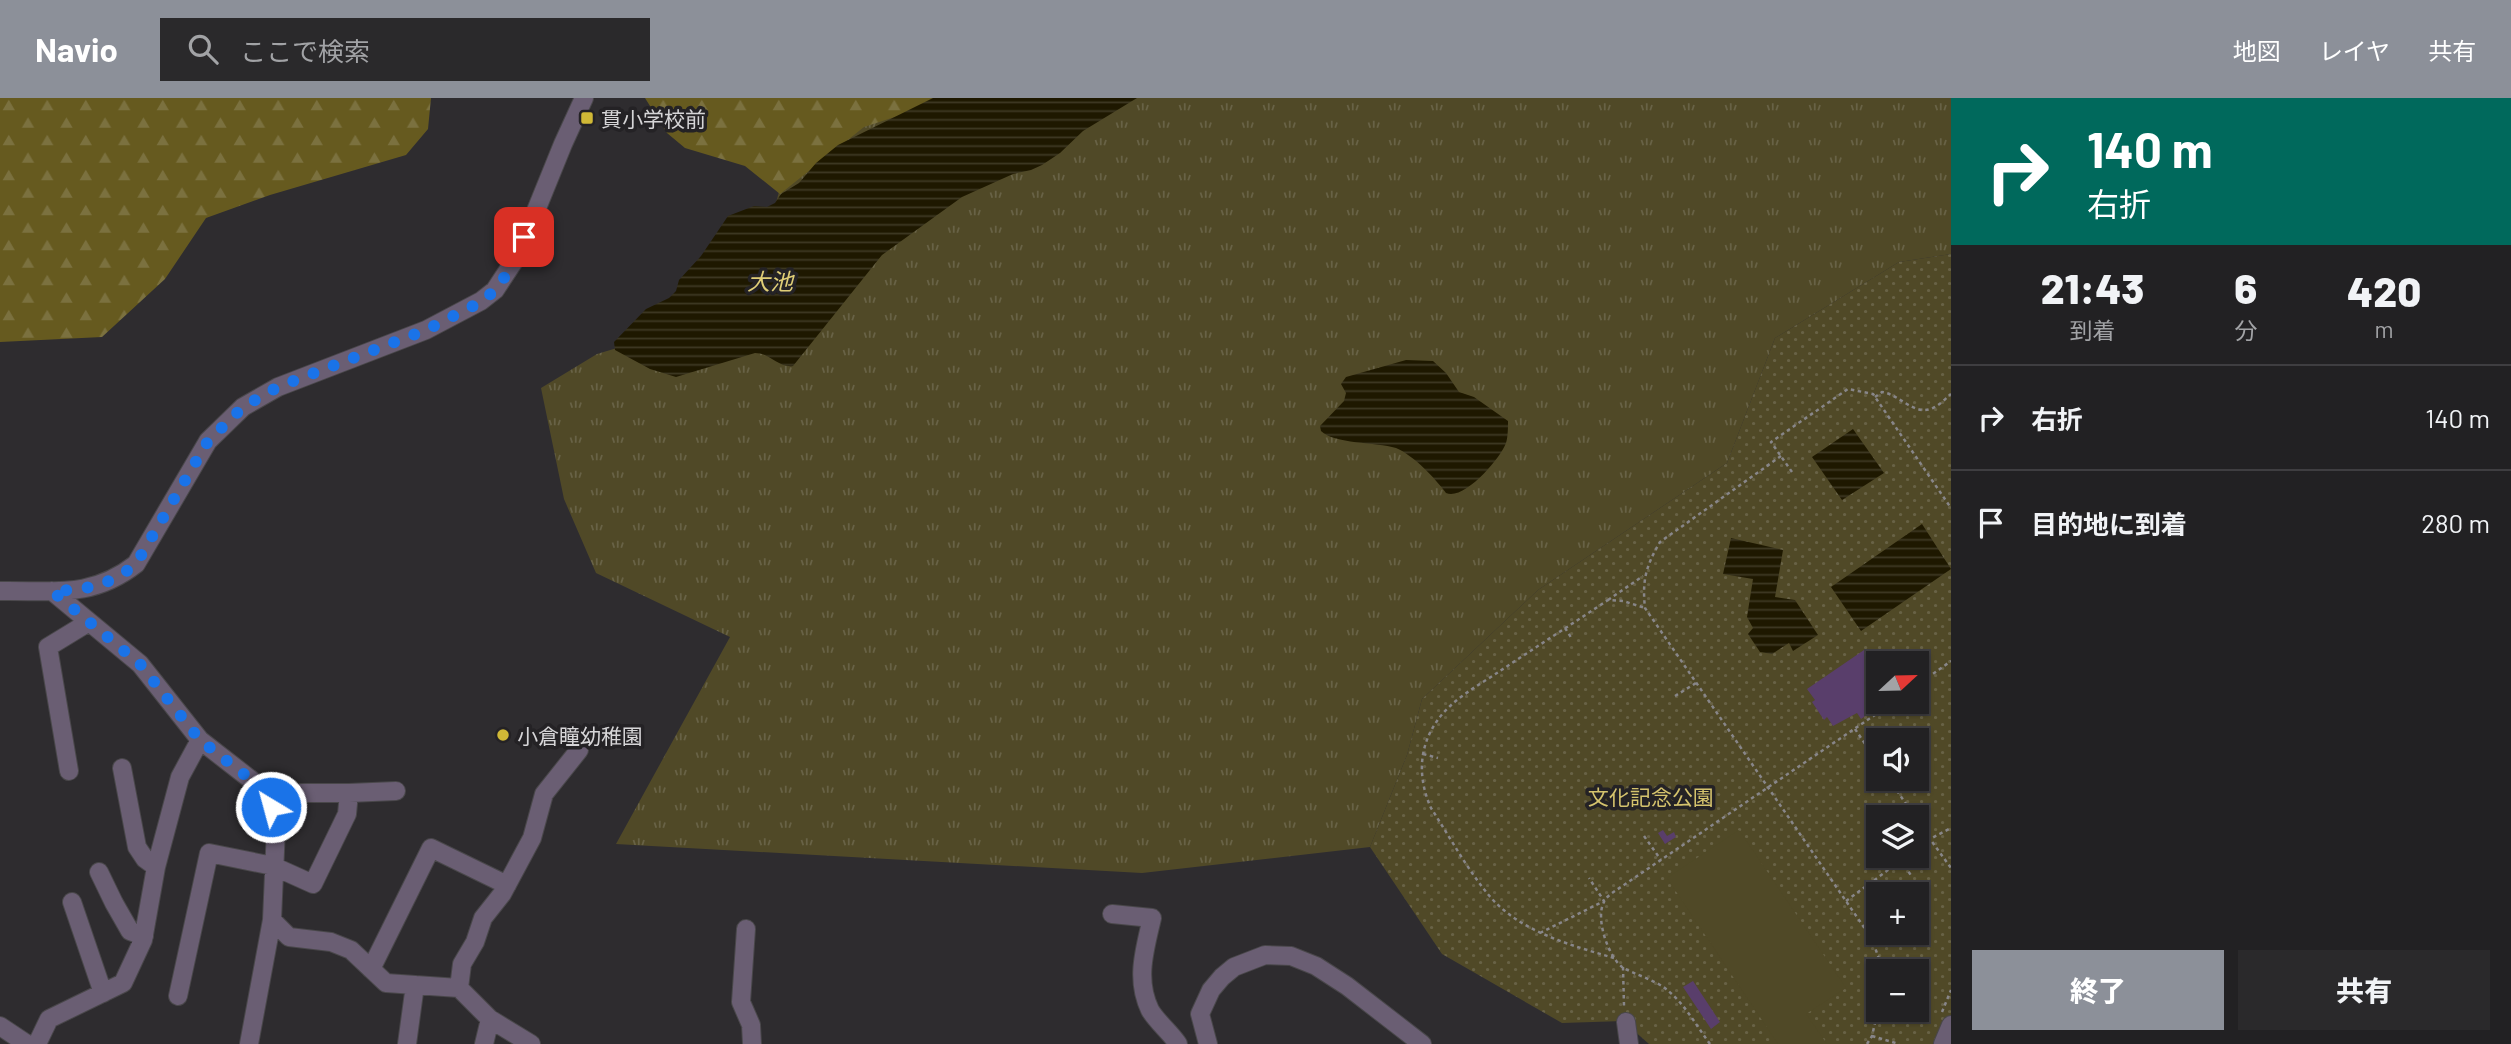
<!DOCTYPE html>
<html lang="ja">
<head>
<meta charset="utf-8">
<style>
	:root { --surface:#222123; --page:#2a292b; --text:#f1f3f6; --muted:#a2a3a6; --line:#3f3e41; --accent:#8c9099 }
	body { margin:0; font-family:Barlow,"Noto Sans JP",sans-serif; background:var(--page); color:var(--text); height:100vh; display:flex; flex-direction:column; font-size:26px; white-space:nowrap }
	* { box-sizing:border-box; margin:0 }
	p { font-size:23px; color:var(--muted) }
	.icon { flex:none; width:38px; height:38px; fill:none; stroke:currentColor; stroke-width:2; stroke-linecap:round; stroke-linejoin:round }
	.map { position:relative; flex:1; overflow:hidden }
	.side { display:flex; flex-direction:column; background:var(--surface); width:560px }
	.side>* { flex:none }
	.hud { background:#00695c; color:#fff; overflow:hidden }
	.needle { width:46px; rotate:68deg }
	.fabs { position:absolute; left:1866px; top:553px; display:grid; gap:14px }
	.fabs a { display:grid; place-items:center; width:63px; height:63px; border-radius:0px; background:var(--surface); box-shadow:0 2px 5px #0004,0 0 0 2px var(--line); font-size:35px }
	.pin { position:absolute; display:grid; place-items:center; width:60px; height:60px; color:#fff; margin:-30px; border-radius:14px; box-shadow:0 4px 10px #0006 }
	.me { position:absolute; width:77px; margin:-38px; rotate:323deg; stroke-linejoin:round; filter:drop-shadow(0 0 5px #0008) }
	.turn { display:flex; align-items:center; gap:24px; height:147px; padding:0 21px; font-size:32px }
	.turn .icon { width:91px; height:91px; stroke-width:2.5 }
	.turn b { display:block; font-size:49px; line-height:60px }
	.eta { display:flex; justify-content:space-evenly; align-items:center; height:119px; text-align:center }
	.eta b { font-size:42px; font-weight:800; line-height:49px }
	.action { display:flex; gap:14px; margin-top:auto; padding:14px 21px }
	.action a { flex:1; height:80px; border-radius:0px; background:var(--accent); color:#fff; font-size:28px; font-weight:800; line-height:80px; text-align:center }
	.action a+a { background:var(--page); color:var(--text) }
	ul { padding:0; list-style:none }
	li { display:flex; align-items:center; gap:21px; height:105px; padding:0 21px; border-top:2px solid var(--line) }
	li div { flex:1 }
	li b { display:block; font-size:26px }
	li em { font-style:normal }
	header { display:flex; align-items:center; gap:42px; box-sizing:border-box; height:98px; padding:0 35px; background:var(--accent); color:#fff }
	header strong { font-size:33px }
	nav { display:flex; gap:38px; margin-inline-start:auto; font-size:24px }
	.search { width:490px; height:63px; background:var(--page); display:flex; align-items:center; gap:18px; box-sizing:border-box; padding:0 24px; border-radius:0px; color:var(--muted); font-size:26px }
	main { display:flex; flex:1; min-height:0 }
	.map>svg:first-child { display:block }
	.grass { fill:url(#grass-tufts) }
	.forest { fill:url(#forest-firs) }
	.park { fill:url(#park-dots); fill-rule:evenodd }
	.pitch { fill:#504927 }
	.water { fill:url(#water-rules) }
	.building { fill:#593e6b }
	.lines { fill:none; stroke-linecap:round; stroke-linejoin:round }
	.minor-casing { stroke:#49474a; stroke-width:20 }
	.path { stroke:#888689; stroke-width:2.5; stroke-dasharray:3.5 3.5; stroke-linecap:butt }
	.minor { stroke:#6a5e73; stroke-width:18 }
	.route { stroke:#1a73e8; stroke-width:12; stroke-dasharray:0 21.6 }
	.poi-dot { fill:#d0b836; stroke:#242225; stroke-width:2.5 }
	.labels { text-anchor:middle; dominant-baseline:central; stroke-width:7; stroke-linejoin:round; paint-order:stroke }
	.poi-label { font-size:21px; fill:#d6d5d7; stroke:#242225; text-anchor:start }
	.park-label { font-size:21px; fill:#d5c36d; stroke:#242225 }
	.water-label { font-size:23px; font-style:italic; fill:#e0ce77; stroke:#242225 }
</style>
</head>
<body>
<header>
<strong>Navio</strong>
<div class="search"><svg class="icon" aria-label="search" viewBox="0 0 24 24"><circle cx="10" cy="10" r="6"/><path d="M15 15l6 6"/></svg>ここで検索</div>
<nav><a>地図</a><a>レイヤ</a><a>共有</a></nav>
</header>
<main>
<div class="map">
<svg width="1951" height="946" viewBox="0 0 1951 946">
	<defs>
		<pattern id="grass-tufts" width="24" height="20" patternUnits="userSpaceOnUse" patternTransform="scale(1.75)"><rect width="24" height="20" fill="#504927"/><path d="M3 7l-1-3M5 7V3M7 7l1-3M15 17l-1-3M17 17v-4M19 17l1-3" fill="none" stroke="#686246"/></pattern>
		<pattern id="forest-firs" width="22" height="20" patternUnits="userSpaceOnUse" patternTransform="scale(1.75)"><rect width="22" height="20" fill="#665a1f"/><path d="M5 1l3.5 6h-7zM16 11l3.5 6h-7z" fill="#7b713f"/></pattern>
		<pattern id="park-dots" width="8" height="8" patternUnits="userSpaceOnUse" patternTransform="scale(1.75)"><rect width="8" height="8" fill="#504927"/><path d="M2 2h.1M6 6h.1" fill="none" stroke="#686246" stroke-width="1.8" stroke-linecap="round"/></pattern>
		<pattern id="water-rules" width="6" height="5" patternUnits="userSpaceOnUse" patternTransform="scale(1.75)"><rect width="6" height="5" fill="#1e1800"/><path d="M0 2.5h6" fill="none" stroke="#3e3924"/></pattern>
	</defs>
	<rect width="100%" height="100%" fill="#2e2c2f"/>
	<!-- grass -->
	<path class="grass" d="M804 0H1951V156L1899 164 1775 240 1727 365 1538 492 1422 601 1407 657 1370 749 1142 775 616 746 730 539 596 475 564 401 541 290 597 256 687 229 772 120Z"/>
	<!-- forest -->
	<path class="forest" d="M0 0H431L428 31 406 57 270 97 206 120 165 181 102 239 0 244Z
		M645 0H944L919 11 864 29 780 96 745 68 685 50 667 35Z"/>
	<!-- park -->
	<path class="park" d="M1951 156V927L1943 946H1649L1623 923 1562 925 1442 856 1370 749 1407 657 1422 601 1538 492 1727 365 1775 240 1899 164ZM1878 565H1916V604H1878ZM1878 642H1916V681H1878ZM1878 719H1916V758H1878ZM1878 796H1916V835H1878ZM1878 873H1916V912H1878Z"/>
	<!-- pitch -->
	<path class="pitch" d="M1739 732 1846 890 1806 916 1827 946H1778L1667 780Z"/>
	<!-- water -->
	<path class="water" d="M933 0H1137L1083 33 1060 55 1042 67 1031 72 1013 76 962 99 882 157 793 268C778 270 770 255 755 255L676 279 650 271 615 252 614 244 646 211 669 200 676 193 679 182 701 158 728 118 754 108 767 109 775 105 781 96 799 85 816 65 838 47Z
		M1406 262 1433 263 1446 275 1459 294 1474 299 1508 323C1508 329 1508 339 1506 345 1500 361 1464 403 1446 395 1435 380 1413 357 1396 350 1376 344 1334 346 1321 333L1320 328 1344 303 1346 295 1341 286 1346 279Z
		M1853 331 1884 375 1842 402 1812 359Z
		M1922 426 1951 471 1861 533 1831 489Z
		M1731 440 1783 452 1775 499 1795 502 1818 537 1793 553 1789 545 1772 556 1760 554 1748 536 1753 530 1747 519 1753 481 1723 476Z"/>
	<!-- building -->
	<path class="building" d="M1864 552 1874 567 1878 564V602L1871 607 1874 612 1861 621 1857 615 1833 628 1827 619 1824 622 1812 604 1815 602 1807 591Z
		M1914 557 1922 568 1916 572V565H1902Z
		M1663 732 1667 738 1674 734 1676 739 1665 746 1658 735Z
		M1693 883 1720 924 1711 931 1683 889Z"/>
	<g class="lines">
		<!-- minor casing -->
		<g class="minor-casing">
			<path id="minor" d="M0 493C53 492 91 501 136 466L208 343 243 309 278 289 426 232 481 203 495 192 518 157 563 46 584 0
				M52 493 140 566 200 642 254 684 271 709 276 730 272 822 249 946
				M122 670 137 749 145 761 156 769
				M69 673 48 549 89 524
				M349 695 396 693
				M99 774 114 805 130 833 144 838
				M72 804 103 895
				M1112 816 1152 820C1145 851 1135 881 1150 912 1157 924 1170 934 1178 946
				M272 822 289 839 331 844 351 852 386 885 459 890 490 921 531 946
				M746 831 741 904 751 927 752 946
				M371 871 431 750 507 787
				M459 890 462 866 475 844 483 820 502 796 532 740 544 696 579 652
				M178 898 209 755 273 768 313 786 347 716 349 695H260
				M1626 924 1629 946
				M0 928 27 946
				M37 946 49 921 123 885 143 842 156 769 180 679 200 642
				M407 946 415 887
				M484 946 490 921
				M1208 946 1200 916 1211 892 1222 879 1234 869 1265 857 1291 858 1316 868 1347 888 1422 946
				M1943 946 1951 927"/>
		</g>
		<!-- path -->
		<path class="path" d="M1875 299 1882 294C1899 296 1915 319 1933 310 1940 307 1946 300 1951 296
			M1781 358 1660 444C1646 468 1642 482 1645 510L1872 841 1879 861 1881 873
			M1792 374 1771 344 1848 291 1873 296 1951 410
			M1608 502 1643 478
			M1565 530 1572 541
			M1916 588 1951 563
			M1675 598 1696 585
			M1855 631 1878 665
			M1423 656 1438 660
			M1889 681 1915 719
			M1916 721 1930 741 1951 730
			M1644 738 1661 762
			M1916 751 1930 741 1951 770
			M1901 762 1912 779
			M1870 784 1879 796
			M1846 803 1907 758
			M1540 835 1604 803 1589 780
			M1614 860C1570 847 1517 833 1487 795 1466 769 1449 738 1431 710 1418 681 1418 650 1437 623 1451 602 1479 587 1500 573 1536 549 1572 526 1608 502L1623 503 1645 510
			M1623 869 1624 908
			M1942 914 1951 892
			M1872 938 1899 946
			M1710 946C1696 927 1684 905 1666 891 1653 881 1633 876 1622 869 1608 858 1595 820 1604 804 1605 800 1612 795 1615 793L1894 604
			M1867 946 1872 938 1878 912"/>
		<!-- minor -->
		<use href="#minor" class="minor"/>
	</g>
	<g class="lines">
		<!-- route -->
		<path class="route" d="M271 709 254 684 200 642 140 566 52 493C87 492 108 488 136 466L208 343 243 309 278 289 426 232 481 204 495 192 509 173 518 157 524 139"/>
	</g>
	<!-- markers -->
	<g class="poi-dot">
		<rect x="580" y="13" width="14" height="14" rx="3.5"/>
		<circle cx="503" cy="637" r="7"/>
	</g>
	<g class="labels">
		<!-- poi labels -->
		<g class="poi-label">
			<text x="601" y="20">貫小学校前</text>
			<text x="517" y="637">小倉瞳幼稚園</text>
		</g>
		<!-- park labels -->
		<g class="park-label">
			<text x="1651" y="698">文化記念公園</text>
		</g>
		<!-- water labels -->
		<g class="water-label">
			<text x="770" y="183">大池</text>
		</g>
	</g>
</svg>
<div class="fabs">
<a><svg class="needle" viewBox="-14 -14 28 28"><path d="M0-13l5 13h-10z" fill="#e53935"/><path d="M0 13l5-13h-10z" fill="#a2a3a6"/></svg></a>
<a><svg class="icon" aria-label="sound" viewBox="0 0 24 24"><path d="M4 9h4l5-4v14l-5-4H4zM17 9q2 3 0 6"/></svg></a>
<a><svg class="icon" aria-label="layers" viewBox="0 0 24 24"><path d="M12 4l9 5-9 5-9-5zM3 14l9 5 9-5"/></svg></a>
<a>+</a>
<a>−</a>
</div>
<div class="pin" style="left:524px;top:139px;background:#d93025"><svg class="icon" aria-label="arrive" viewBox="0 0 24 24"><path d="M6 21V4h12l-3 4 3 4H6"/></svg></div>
<svg class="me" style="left:271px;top:709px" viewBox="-20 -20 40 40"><circle r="17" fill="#1a73e8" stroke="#fff" stroke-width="3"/><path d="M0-11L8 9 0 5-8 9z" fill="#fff"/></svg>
</div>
<section class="side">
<div class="hud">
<div class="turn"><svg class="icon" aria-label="right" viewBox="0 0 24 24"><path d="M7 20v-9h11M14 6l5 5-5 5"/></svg><div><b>140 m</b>右折</div></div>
</div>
<div class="eta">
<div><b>21:43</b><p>到着</p></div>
<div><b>6</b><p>分</p></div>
<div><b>420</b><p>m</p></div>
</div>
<ul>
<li><svg class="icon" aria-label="right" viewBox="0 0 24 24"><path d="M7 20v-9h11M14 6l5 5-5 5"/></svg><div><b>右折</b></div><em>140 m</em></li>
<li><svg class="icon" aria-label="arrive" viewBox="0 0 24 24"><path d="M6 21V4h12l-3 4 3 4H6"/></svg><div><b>目的地に到着</b></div><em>280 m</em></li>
</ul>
<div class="action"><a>終了</a><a>共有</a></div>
</section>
</main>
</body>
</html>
